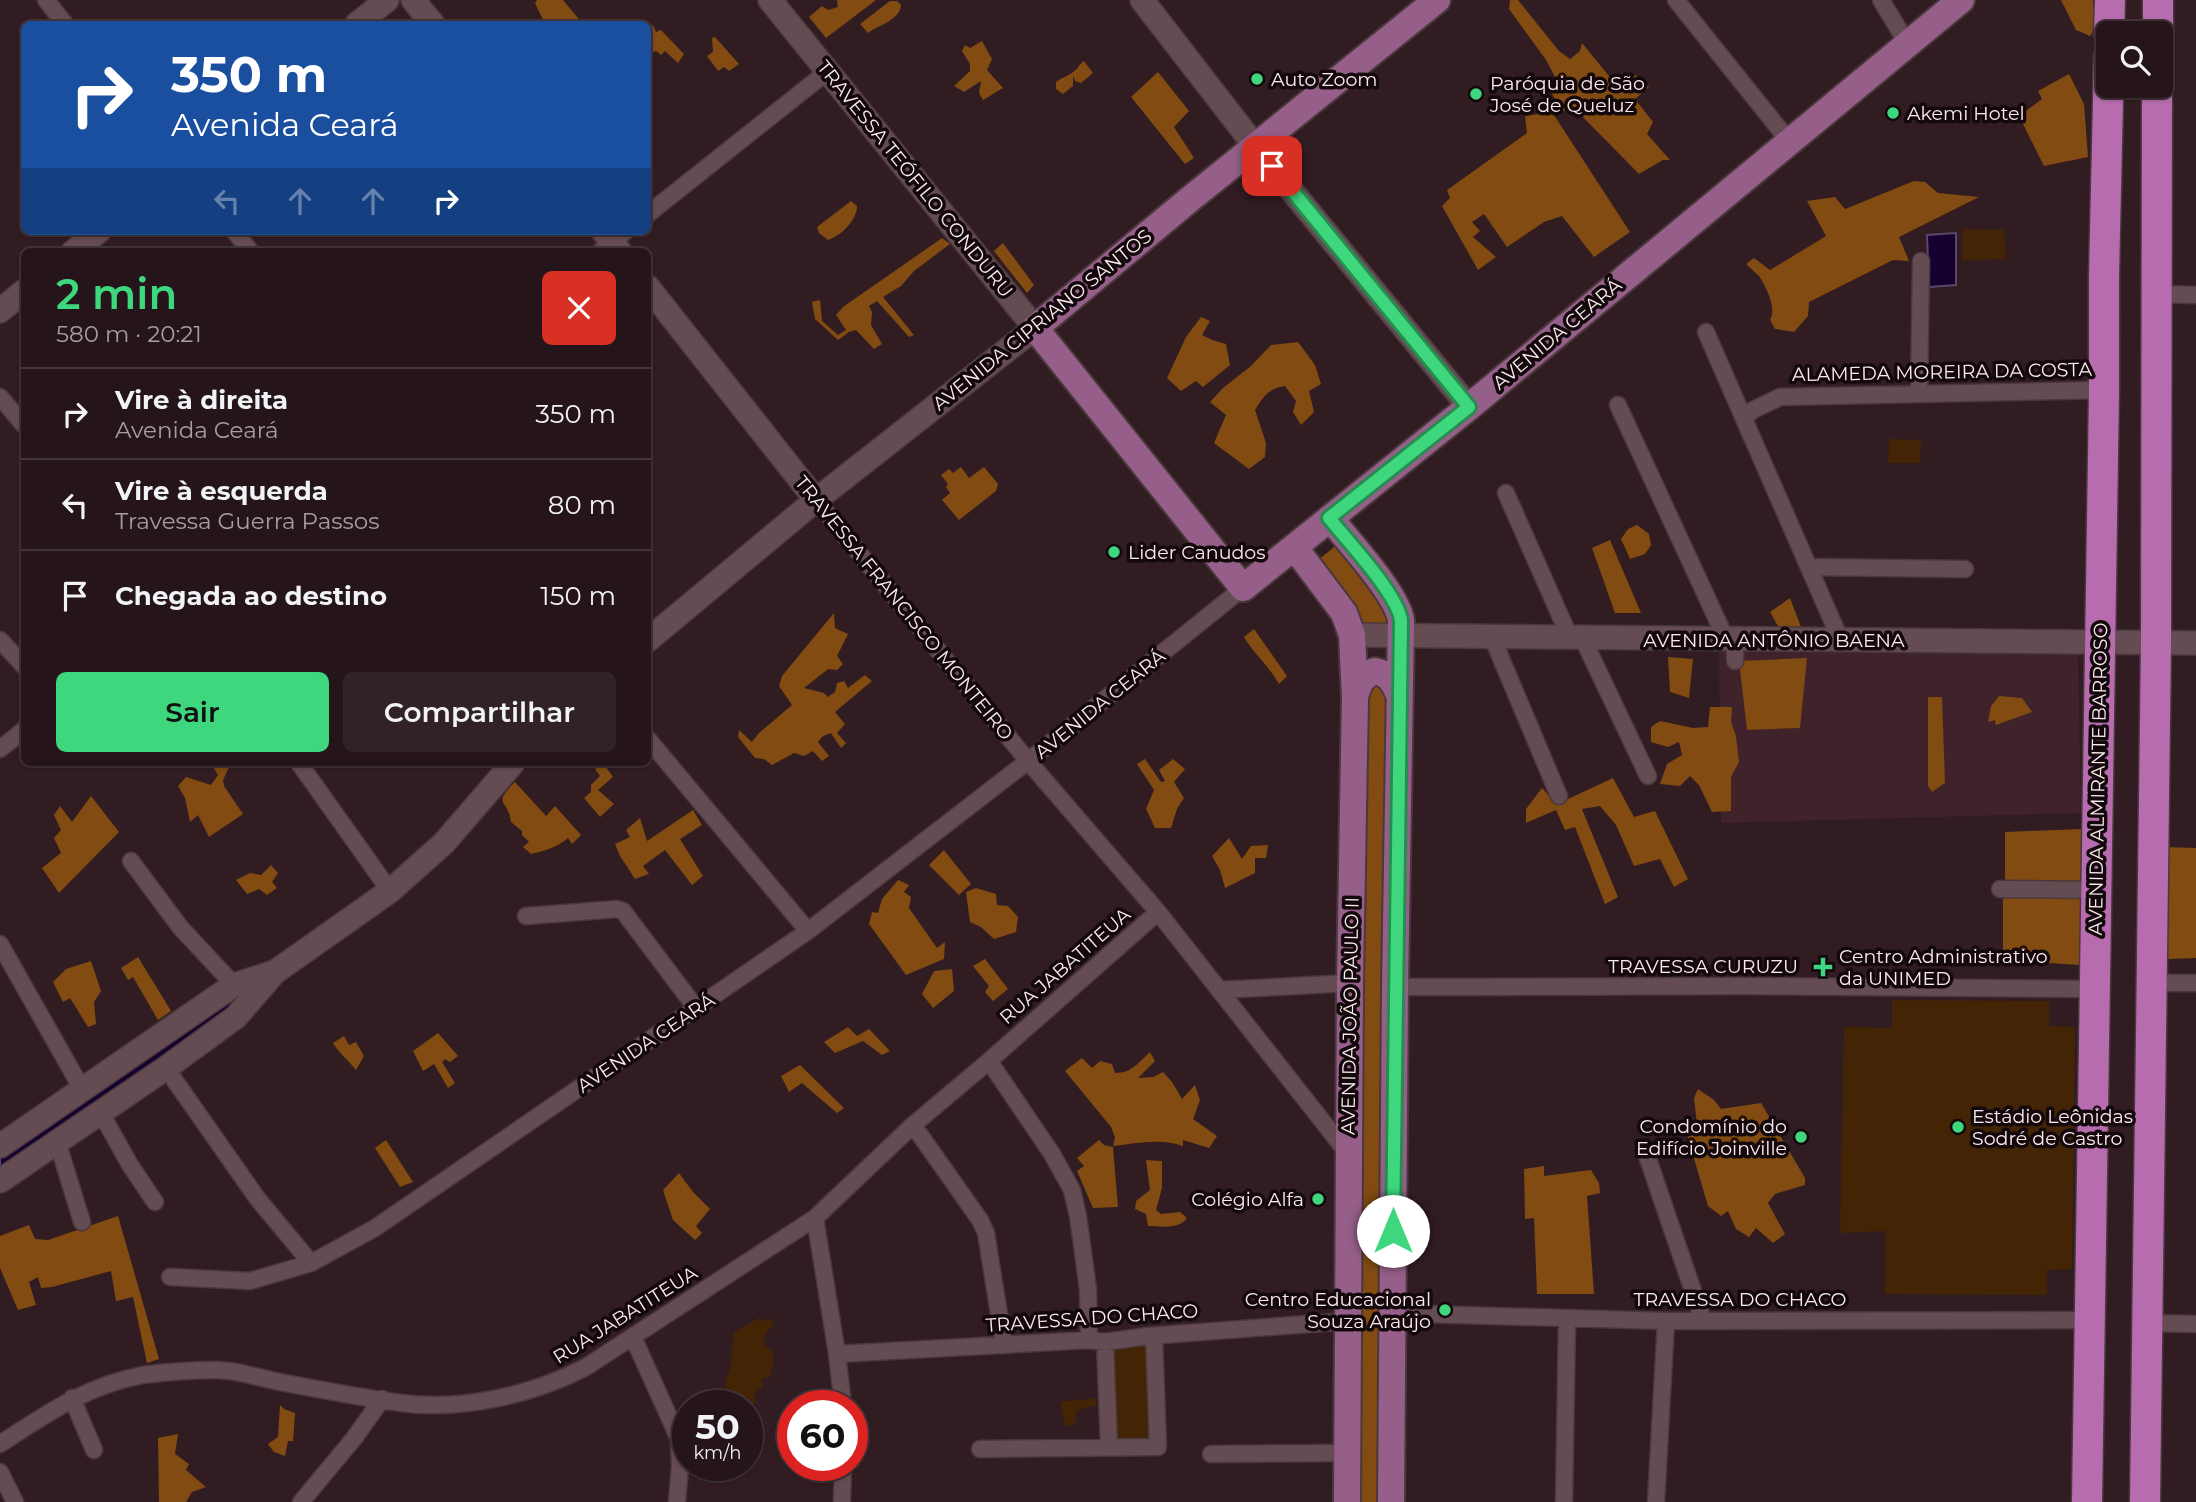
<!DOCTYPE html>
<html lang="pt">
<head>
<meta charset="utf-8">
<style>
	:root { --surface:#25151a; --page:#312227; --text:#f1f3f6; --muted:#a39fa2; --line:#423439; --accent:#3ed77d }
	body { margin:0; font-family:Montserrat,sans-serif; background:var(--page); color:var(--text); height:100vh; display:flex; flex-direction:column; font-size:26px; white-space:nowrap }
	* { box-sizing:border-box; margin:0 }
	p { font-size:23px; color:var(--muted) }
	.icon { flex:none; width:38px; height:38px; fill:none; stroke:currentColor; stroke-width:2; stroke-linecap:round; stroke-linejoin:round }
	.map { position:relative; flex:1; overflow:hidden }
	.drawer { position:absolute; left:21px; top:248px; width:630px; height:518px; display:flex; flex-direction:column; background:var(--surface); border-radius:10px; box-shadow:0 2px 5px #0004,0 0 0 2px var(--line) }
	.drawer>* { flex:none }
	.guide { position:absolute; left:21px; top:21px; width:630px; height:214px; border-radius:10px; box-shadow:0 2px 5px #0004,0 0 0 2px var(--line); background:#1a4fa0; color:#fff; overflow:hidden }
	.buttons { position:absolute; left:2096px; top:21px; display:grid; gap:14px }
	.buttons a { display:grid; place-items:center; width:77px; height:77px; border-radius:10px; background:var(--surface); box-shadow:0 2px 5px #0004,0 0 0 2px var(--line); font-size:35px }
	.speed { position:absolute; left:672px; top:1390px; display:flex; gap:14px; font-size:35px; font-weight:700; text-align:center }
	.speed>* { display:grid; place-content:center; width:91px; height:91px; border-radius:50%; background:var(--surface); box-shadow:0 2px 5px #0004,0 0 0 2px var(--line); line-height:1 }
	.speed small { font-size:18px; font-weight:400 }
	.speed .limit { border:10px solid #d22; background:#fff; color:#111 }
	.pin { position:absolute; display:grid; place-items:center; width:60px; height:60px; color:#fff; margin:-30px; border-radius:14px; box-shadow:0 4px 10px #0006 }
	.me { position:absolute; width:77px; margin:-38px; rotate:0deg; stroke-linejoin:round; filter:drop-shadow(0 0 5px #0008) }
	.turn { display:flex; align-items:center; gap:24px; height:147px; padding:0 35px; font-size:32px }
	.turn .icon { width:91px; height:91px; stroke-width:2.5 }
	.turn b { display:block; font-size:49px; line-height:60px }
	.lanes { display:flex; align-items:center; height:66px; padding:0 35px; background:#0003; justify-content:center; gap:35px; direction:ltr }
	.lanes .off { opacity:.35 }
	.round { display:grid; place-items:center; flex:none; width:74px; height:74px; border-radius:10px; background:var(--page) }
	.headline { display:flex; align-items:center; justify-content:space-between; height:119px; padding:0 35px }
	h1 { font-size:42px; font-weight:600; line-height:52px; color:var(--accent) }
	.button { display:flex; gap:14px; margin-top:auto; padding:14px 35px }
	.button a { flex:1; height:80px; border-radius:10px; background:var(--accent); color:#111; font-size:28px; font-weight:600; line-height:80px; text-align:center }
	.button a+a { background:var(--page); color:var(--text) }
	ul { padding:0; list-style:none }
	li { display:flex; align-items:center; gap:21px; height:91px; padding:0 35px; border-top:2px solid var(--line) }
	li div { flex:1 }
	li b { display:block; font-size:26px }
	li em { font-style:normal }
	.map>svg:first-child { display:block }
	.built { fill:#3f222a }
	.green { fill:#432505 }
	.forest { fill:#814b11 }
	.water { fill:#160030; stroke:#5a4669; stroke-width:2 }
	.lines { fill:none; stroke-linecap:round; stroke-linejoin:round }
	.street-casing { stroke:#4a383d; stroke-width:19 }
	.secondary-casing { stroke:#4a383d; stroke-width:26 }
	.primary-casing { stroke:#4a383d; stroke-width:30 }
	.highway-casing { stroke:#4a383d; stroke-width:33 }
	.street { stroke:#654c52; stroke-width:16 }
	.secondary { stroke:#654c52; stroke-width:23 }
	.primary { stroke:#965f89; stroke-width:26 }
	.highway { stroke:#b66cae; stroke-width:30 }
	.route-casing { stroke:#288c51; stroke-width:18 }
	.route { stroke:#3ed77d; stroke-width:12 }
	.poi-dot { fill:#3ed77d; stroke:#13090c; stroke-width:2.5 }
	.labels { text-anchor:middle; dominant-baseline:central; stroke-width:7; stroke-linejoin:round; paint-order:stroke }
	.poi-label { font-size:19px; fill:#faeaee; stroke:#13090c; text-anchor:start }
	.street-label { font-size:19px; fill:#faeaee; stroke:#13090c }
</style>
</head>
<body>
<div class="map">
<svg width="2196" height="1502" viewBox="0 0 2196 1502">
	<rect width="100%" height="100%" fill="#311c22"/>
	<!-- built -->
	<path class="built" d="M1719 650 2078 653 2081 813 1721 823Z"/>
	<!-- green -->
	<path class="green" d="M1962 229 2004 230 2006 259 1962 260Z
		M1889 439 1921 440 1920 463H1888Z
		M1892 1000 2049 1001V1026L2075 1027 2072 1269 2047 1270V1295L1885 1294 1886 1231 1840 1233 1844 1027 1892 1028Z
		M759 1318 764 1321 772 1319 773 1324 765 1334 764 1344 773 1353V1366L770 1377 762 1379V1388L754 1392 755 1404 723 1405 720 1396 726 1388V1380L730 1369 734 1333Z
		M1146 1343 1152 1444 1115 1443 1110 1347Z
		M1096 1398V1405L1077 1410 1075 1424 1065 1426 1060 1402Z"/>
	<!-- forest -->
	<path class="forest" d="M537 0H563L583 24H545L535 3Z
		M837 0H876L826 38 809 17 822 6 828 10 838 7Z
		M1510 0H1518L1559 51 1570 59 1580 51 1582 43 1613 81 1623 73 1629 81 1636 75 1649 87 1635 99 1653 122 1647 134 1670 160H1663L1639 174 1573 107 1562 112 1545 81 1556 79 1546 60 1509 9Z
		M2061 0H2093C2094 12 2098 26 2090 36L2076 30Z
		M890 1H897L901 5C900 20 879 25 868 33L860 24Z
		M646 20 654 27 656 32 661 30 684 54 678 63 665 51 661 55 656 51 648 54V24H640Z
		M715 37 739 64 729 71 724 67 718 71 707 56 713 52 712 38Z
		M982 41 992 59 987 70 1003 88 983 100 979 93 981 81 964 92 954 86 970 71V64L962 51 965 45 970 48Z
		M1084 61 1093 73 1081 83 1075 81 1073 76V86L1063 94 1056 89V82C1061 78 1068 76 1073 72 1078 69 1079 64 1084 61Z
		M1158 72 1189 111 1174 127 1194 158 1185 164 1131 97Z
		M2069 74 2084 104 2088 157 2044 166 2019 116 2042 99 2038 91Z
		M1552 112 1630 232 1594 257 1562 216 1544 222 1507 247 1484 214 1472 222 1480 231 1473 237 1496 257 1478 270 1442 206 1450 198 1447 190 1527 133 1525 116Z
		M1914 181 1925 182 1938 193 1979 197 1899 237 1909 261 1893 260 1809 302 1808 316 1794 332 1775 329 1770 320C1777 309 1766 286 1759 276 1755 272 1750 268 1746 264L1754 258 1770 270 1826 236 1807 201 1835 197 1845 209Z
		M851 201 857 206C857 220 841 236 828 240L819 233 817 227Z
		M942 238 950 244 914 271 901 286 883 297 914 335 909 337 877 301 869 306 872 312 871 325 882 344 874 349 856 330 849 332 838 340 815 319 812 302 820 300 822 321 838 335 846 330 836 315 843 307Z
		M1003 243 1034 285 1027 293 994 251Z
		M1201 317 1210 321 1202 335 1212 340 1226 344 1230 365 1203 387 1196 381 1181 391 1167 378 1186 337Z
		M1298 342 1315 365 1321 384 1309 391 1314 412 1301 425 1293 412 1296 401 1285 386C1269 388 1264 396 1255 410L1266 443 1265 457 1249 469 1214 443 1226 415 1210 402 1223 388 1251 366 1271 345Z
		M961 467 969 478 984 467 998 484 996 491 959 520 942 500 950 493 946 487 948 484 941 475 949 469 953 473Z
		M1637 525 1649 534 1651 545 1645 554 1630 559 1621 539 1628 529Z
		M1610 540 1641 613H1615L1592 548Z
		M1339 543 1389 607 1392 628 1359 627 1317 561Z
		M1790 598 1801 627 1779 628 1770 612Z
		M834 613 835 628 848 634 837 656 843 664 837 670 828 669 804 688 824 693 828 697 835 692 837 683 844 681 848 688 865 675 872 681 835 712 845 724 837 733 846 743 841 748 831 733 823 736 818 742 829 756 822 761 813 751 804 756 794 753 772 765 764 759 755 758 738 737 739 730 752 742 759 733 792 705 779 686 782 676Z
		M1254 629 1287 676 1279 684C1269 666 1254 654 1244 637Z
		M1668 657 1693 659 1689 698 1670 692Z
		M1807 658 1800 728 1747 730 1739 661Z
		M1387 681 1388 1502H1360L1363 691 1367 683Z
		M1999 696 2022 698 2032 712 1996 725 1995 720 1988 722 1991 706Z
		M1928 697H1942L1945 783 1932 792 1928 786Z
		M1710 707H1732L1731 722 1736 736 1739 762 1731 777V811L1712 812 1699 785 1690 776 1680 786 1660 784 1667 764 1682 755 1679 742 1668 747 1651 742V727L1660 721 1693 728 1708 727Z
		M1145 759 1161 782 1165 781 1159 770 1173 759 1185 769 1174 782 1184 798 1177 809 1171 828H1155L1146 809 1154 790 1137 764Z
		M211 763H231L223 780 224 786 243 814 209 837 198 815 190 822 185 798 178 786 186 777 211 785 218 775Z
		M602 763H611L606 767 613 777 598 790 614 804 600 817 584 798 591 792V785L600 776 595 769Z
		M1613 778 1634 817 1655 811 1688 879 1674 887 1660 859 1634 866 1616 825 1600 806 1582 809 1618 897 1605 904 1575 827 1565 830 1556 810 1526 823V809L1542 788 1553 800 1568 799Z
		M515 782 546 816 555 806 581 835 572 844 568 838C557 847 545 851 531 854L523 847 529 842 522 835V831L511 822C508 798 491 806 515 782Z
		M91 796 119 832 59 893 42 868 61 853 54 838 61 830 54 815 60 806 72 822Z
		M693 810 702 825 680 839 703 876 692 885 665 850 643 866 649 874 635 879 620 856 615 844 630 837 626 830 640 818 647 841Z
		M2081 829 2082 886 2005 884V832Z
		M1229 838 1242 859 1251 846 1268 845 1266 858H1255V873L1225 888 1220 870 1212 856Z
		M2166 847 2196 848V958L2168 959 2162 945 2157 879 2169 877Z
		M944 850 971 884 959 895 929 865Z
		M271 865 278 873 272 882 277 888 267 895 259 889 247 894 236 880 250 873 261 875Z
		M898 880 909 885 904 892 911 897 909 908 937 948 945 942 944 959 906 975 869 924 872 912 878 913 882 899Z
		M976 888 996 894 997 905 1008 906 1018 917 1016 932 994 939 981 927 970 922 966 892Z
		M2003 892 2080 895V965L2003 960Z
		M138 957 171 1011 158 1020 133 977 128 980 121 968Z
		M985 959 1008 989 993 1001 985 992 989 986 973 966Z
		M91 961 101 991 94 1002 96 1024 88 1027 70 998 63 1002 53 982 66 969Z
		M952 969 954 991 933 1008 922 994 934 971Z
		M848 1027 857 1036 869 1029 890 1051 882 1055 863 1041 835 1053 824 1042Z
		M438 1033 458 1056 450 1062 445 1059 442 1062 455 1083 448 1088 434 1064 423 1071 413 1051Z
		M344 1036 349 1045 356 1042 364 1056 356 1070C348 1060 340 1054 333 1043Z
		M1150 1052 1155 1061 1138 1078 1153 1077 1163 1072 1172 1082 1182 1099 1195 1085 1200 1100 1193 1119 1217 1136 1209 1148 1183 1140V1146C1161 1138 1136 1143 1113 1146L1115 1137 1111 1127 1065 1071 1082 1058 1092 1068 1100 1061 1112 1064 1115 1073C1132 1073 1139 1062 1150 1052Z
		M800 1065 844 1108 837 1113 802 1083 789 1092 781 1076Z
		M1698 1089 1714 1100 1721 1109 1761 1103 1805 1178V1185L1775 1194 1768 1203 1785 1234 1773 1243 1756 1228 1749 1237 1736 1229 1728 1211 1721 1216 1708 1206 1685 1128 1697 1124 1694 1098Z
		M386 1140 413 1182 400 1187 375 1148Z
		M1099 1140 1104 1145 1113 1147 1118 1207 1093 1208 1077 1171 1084 1166 1077 1158Z
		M1146 1160 1162 1161V1188L1156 1210 1161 1214 1180 1212 1187 1218C1178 1230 1161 1226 1148 1226L1146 1214 1135 1209 1136 1201 1150 1190Z
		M1544 1166V1176L1591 1170 1599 1183 1600 1193 1587 1196 1594 1294H1537L1534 1218 1525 1219 1524 1169Z
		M679 1173 693 1192 710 1209 696 1226 702 1233 695 1240 673 1220 663 1190Z
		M118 1216 159 1359 147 1363 133 1297 116 1301 111 1271 52 1287 41 1288 38 1277 29 1282 36 1305 18 1310 0 1268V1236L29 1225 35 1239 48 1240Z
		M280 1405 284 1409 295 1413 293 1441H288L285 1456 274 1452 268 1444 278 1437Z
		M178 1434 175 1454 189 1464 186 1470 206 1487 192 1492 186 1502H159L158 1438Z"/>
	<!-- water -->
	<path class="water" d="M1956 233V285L1929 287 1927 235Z
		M230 994 239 1006 0 1176V1158Z"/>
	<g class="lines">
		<!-- street casing -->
		<g class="street-casing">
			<path id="street" d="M46 0 65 24
				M1676 0 1789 141
				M1881 0 1907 43
				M648 214 828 71
				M234 231 251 252
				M600 252 626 231
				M2156 294 2196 295
				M1706 332 1841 641
				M1919 393 1921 261
				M0 397 24 425
				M1618 405 1726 639
				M1745 417 1753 410 1780 397 2104 390
				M1506 493 1570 638
				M816 500 1028 761 1158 912 1349 1155
				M1809 567 1965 569
				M1492 637 1559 796
				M1583 639 1648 776
				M0 640 24 666
				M1735 661V639
				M648 739 808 931
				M0 749 24 730
				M299 763 390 891
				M131 861 180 927 234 985
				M2000 889 2097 890
				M526 916 617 909 623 911 696 1008
				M0 944 82 1089
				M2151 983H2196
				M1395 987 1746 986 2094 989
				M1219 990 1350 983
				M989 1061 1052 1154 1072 1190 1078 1216 1088 1289 1089 1340
				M166 1068 257 1198 311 1263
				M100 1111 130 1165 155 1202
				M913 1125 980 1220 986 1233 1004 1345
				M57 1141 82 1222
				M1646 1153 1703 1320
				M815 1218 837 1354 843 1405
				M170 1277 250 1281 311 1263 375 1228 808 931 1028 761 1243 588
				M1392 1313 1666 1321 2089 1320
				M2146 1323 2196 1324
				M633 1337 679 1439 680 1467 677 1502
				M1105 1342 1109 1447
				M837 1354 1089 1340 1105 1342 1148 1336 1349 1321
				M72 1398 94 1450
				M0 1444C46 1414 88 1385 143 1375 166 1372 193 1370 217 1370 236 1370 256 1377 275 1381 316 1389 358 1397 401 1403 461 1411 533 1395 586 1367L815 1218 913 1125 989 1061 1158 912
				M980 1449 1158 1447 1154 1336
				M1211 1454 1348 1453
				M0 1472 15 1502
				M301 1502 355 1437 382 1399
				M842 1502 843 1465
				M1564 1502 1567 1320
				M1656 1502 1666 1321"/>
		</g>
		<!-- secondary casing -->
		<g class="secondary-casing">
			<path id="secondary" d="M413 0 433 24
				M1142 0 1255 146 1469 407
				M357 24 387 0
				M603 231 620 252
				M73 252 99 231
				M648 287 816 500
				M0 311 24 291
				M1352 635 2196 643
				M648 640 816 500 1035 328 770 0
				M0 1146 234 985 275 972
				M0 1181 166 1068 236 1017 275 972 390 891 444 843 513 763"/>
		</g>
		<!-- primary casing -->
		<g class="primary-casing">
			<path id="primary" d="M1437 0 1190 199 1035 328 1243 588 1469 407 1961 0
				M1330 518C1347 540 1399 596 1401 621L1395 987 1391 1502
				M1295 548 1344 613 1352 635 1355 697 1350 983 1347 1502
				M1355 697C1358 685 1362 675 1375 671 1390 674 1394 683 1399 695"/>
		</g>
		<!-- highway casing -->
		<g class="highway-casing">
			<path id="highway" d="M2109 33 2110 0
				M2158 33V0
				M2087 1502 2104 390V276L2109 57
				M2145 1502 2156 643 2157 86"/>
		</g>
		<!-- street -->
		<use href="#street" class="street"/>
		<!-- secondary -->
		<use href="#secondary" class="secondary"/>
		<!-- primary -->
		<use href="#primary" class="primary"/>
		<!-- highway -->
		<use href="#highway" class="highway"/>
	</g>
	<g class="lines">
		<!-- route casing -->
		<g class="route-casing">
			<path id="route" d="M1272 166 1469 407 1329 518C1347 540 1399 596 1401 621L1393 1231"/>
		</g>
		<!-- route -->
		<use href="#route" class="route"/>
	</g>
	<!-- markers -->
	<g class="poi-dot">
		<circle cx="1257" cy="79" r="7"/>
		<circle cx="1476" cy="94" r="7"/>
		<circle cx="1893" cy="113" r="7"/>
		<circle cx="1114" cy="552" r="7"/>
		<path d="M1819.5 956.5h7v7h7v7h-7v7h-7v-7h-7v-7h7z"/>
		<circle cx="1958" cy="1127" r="7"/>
		<circle cx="1801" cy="1137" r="7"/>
		<circle cx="1318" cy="1199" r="7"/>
		<circle cx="1445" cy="1310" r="7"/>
	</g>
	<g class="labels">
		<!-- poi labels -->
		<g class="poi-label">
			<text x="1271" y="79">Auto Zoom</text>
			<text x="1490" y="83">Paróquia de São<tspan x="1490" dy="22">José de Queluz</tspan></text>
			<text x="1907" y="113">Akemi Hotel</text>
			<text x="1128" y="552">Lider Canudos</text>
			<text x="1839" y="956">Centro Administrativo<tspan x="1839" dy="22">da UNIMED</tspan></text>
			<text x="1972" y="1116">Estádio Leônidas<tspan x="1972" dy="22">Sodré de Castro</tspan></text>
			<text x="1787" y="1126" text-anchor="end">Condomínio do<tspan x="1787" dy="22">Edifício Joinville</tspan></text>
			<text x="1304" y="1199" text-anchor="end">Colégio Alfa</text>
			<text x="1431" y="1299" text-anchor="end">Centro Educacional<tspan x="1431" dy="22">Souza Araújo</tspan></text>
		</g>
		<!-- street labels -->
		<g class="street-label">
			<text transform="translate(915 179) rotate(51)">TRAVESSA TEÓFILO CONDURU</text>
			<text transform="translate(1042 320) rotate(-39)">AVENIDA CIPRIANO SANTOS</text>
			<text transform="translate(1557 334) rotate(-40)">AVENIDA CEARÁ</text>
			<text transform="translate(1942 372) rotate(-1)">ALAMEDA MOREIRA DA COSTA</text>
			<text transform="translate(904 608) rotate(51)">TRAVESSA FRANCISCO MONTEIRO</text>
			<text x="1774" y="640">AVENIDA ANTÔNIO BAENA</text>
			<text transform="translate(1100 704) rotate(-39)">AVENIDA CEARÁ</text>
			<text transform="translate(2098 779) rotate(-89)">AVENIDA ALMIRANTE BARROSO</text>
			<text transform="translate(1065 966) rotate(-41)">RUA JABATITEUA</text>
			<text x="1703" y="966">TRAVESSA CURUZU</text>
			<text transform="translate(1350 1016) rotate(-89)">AVENIDA JOÃO PAULO II</text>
			<text transform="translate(646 1043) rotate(-34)">AVENIDA CEARÁ</text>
			<text x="1740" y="1299">TRAVESSA DO CHACO</text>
			<text transform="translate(625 1315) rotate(-32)">RUA JABATITEUA</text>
			<text transform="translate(1092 1318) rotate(-4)">TRAVESSA DO CHACO</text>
		</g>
	</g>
</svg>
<div class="buttons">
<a><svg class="icon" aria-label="search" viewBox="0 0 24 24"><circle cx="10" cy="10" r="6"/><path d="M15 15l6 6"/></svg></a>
</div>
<div class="speed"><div>50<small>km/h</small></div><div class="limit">60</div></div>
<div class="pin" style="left:1272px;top:166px;background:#d93025"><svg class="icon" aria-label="arrive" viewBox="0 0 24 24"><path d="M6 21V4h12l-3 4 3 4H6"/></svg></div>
<svg class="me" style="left:1393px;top:1231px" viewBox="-20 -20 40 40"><circle r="19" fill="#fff"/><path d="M0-13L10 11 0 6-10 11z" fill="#3ed77d"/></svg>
<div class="guide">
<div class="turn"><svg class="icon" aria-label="right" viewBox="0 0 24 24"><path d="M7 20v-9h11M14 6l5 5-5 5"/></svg><div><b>350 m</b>Avenida Ceará</div></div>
<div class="lanes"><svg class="icon off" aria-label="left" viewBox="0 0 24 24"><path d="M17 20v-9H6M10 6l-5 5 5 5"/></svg><svg class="icon off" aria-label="ahead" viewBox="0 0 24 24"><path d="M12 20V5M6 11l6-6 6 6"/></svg><svg class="icon off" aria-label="ahead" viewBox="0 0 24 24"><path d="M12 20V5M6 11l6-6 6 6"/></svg><svg class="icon" aria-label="right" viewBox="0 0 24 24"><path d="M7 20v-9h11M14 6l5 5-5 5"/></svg></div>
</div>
<section class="drawer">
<div class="headline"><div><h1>2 min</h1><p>580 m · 20:21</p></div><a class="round" style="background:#d93025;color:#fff"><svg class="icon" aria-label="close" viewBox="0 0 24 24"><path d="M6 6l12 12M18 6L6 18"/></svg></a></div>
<ul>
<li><svg class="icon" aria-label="right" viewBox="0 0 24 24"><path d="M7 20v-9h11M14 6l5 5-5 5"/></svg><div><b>Vire à direita</b><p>Avenida Ceará</p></div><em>350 m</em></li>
<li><svg class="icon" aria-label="left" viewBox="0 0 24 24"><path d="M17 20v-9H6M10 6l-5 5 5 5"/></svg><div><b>Vire à esquerda</b><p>Travessa Guerra Passos</p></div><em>80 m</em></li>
<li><svg class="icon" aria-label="arrive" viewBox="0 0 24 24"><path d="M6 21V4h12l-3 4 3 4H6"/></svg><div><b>Chegada ao destino</b></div><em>150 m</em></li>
</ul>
<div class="button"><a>Sair</a><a>Compartilhar</a></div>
</section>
</div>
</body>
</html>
